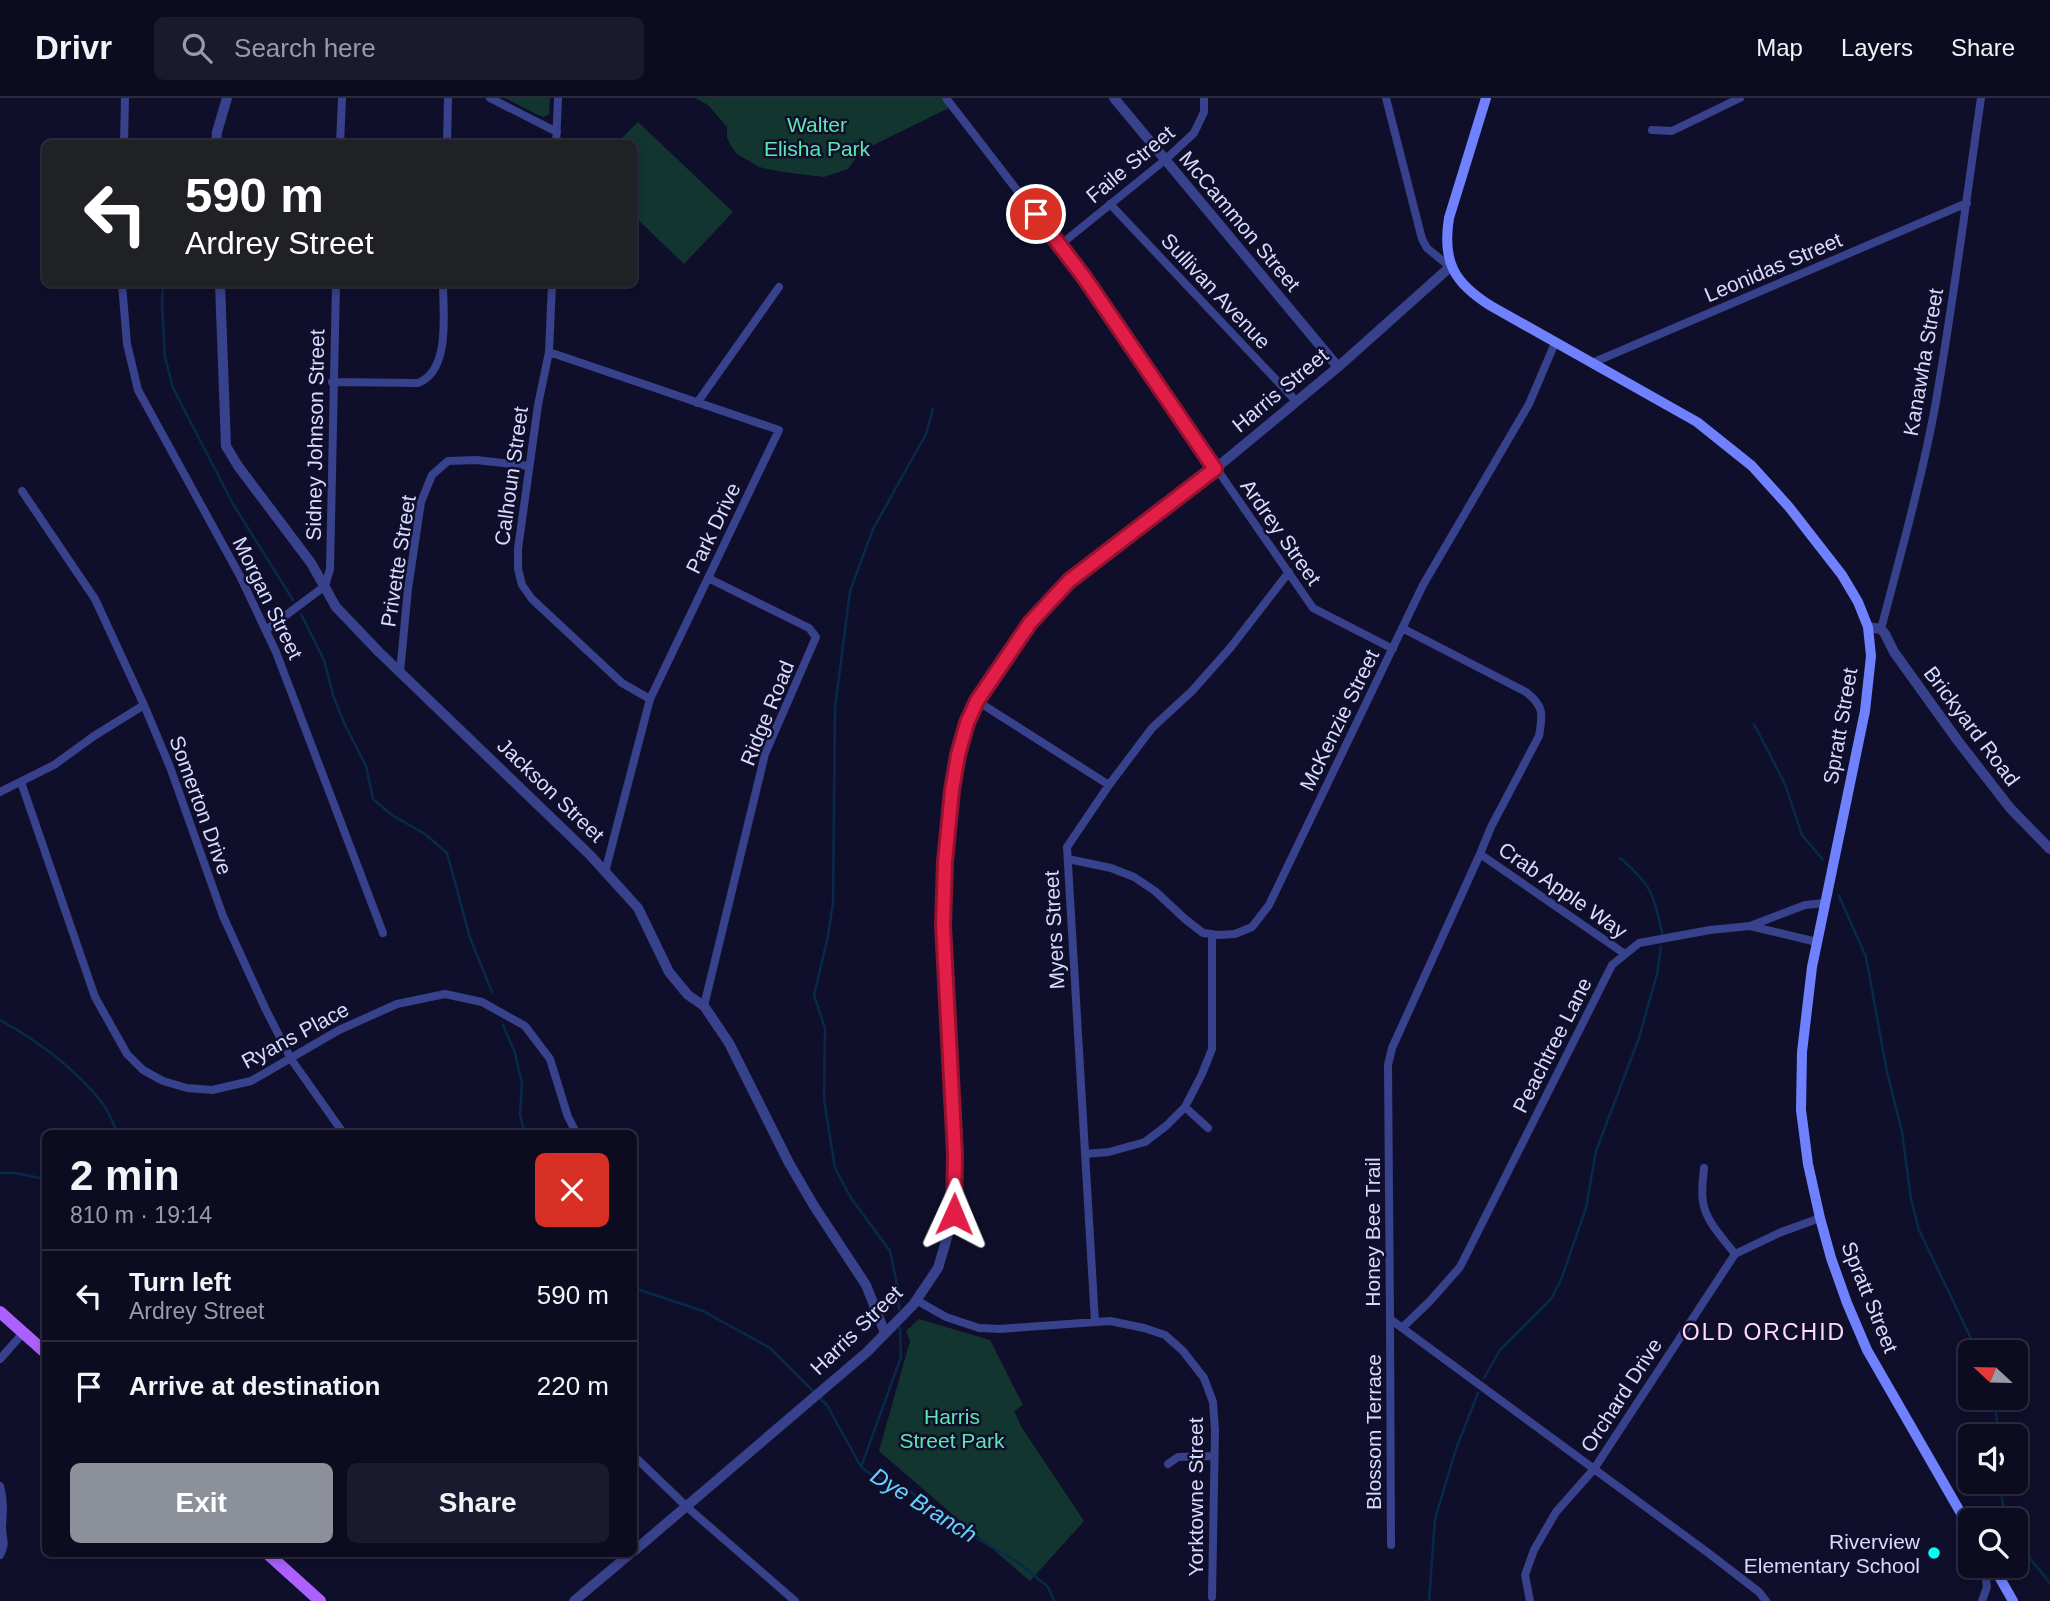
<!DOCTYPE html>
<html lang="en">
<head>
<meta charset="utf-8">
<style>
	:root { --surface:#0c0b20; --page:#1a192d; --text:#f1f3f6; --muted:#9a9ba5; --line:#2c2b3e; --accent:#8c9099 }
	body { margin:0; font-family:Arial,sans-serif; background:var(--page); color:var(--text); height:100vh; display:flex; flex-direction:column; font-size:26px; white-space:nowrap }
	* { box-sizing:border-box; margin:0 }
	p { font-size:23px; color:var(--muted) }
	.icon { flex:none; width:38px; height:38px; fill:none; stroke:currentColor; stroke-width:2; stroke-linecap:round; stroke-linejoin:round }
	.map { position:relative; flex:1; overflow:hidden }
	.details { position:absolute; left:42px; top:1032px; width:595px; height:427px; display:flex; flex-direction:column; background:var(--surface); border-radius:10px; box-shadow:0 4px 10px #0003,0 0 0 2px var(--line) }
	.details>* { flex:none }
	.top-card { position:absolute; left:42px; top:42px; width:595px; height:147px; border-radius:10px; box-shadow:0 4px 10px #0003,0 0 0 2px var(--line); background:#202124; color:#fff; overflow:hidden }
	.needle { width:46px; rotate:292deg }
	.tools { position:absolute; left:1958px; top:1242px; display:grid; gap:14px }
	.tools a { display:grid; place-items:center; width:70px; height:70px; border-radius:10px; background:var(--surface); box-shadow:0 4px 10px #0003,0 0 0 2px var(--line); font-size:35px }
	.pin { position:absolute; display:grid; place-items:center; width:60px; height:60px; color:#fff; margin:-30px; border:4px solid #fff; border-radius:50%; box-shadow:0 2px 7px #0007 }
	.me { position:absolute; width:77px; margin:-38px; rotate:1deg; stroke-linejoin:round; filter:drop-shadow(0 0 5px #0008) }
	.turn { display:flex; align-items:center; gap:24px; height:147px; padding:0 28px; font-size:32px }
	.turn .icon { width:91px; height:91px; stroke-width:2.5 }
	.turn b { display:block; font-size:49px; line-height:60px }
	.round { display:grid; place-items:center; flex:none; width:74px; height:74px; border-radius:10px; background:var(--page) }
	.overview { display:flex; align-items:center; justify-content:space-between; height:119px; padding:0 28px }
	h1 { font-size:42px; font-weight:600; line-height:52px }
	.button { display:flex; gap:14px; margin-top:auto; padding:14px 28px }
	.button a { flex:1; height:80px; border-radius:10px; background:var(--accent); color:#fff; font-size:28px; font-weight:600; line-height:80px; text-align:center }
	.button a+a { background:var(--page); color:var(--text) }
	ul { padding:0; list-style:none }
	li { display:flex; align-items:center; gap:21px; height:91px; padding:0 28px; border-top:2px solid var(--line) }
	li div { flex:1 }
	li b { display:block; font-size:26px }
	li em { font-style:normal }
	header { display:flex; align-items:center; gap:42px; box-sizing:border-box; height:98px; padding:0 35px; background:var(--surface); border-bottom:2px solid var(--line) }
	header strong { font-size:33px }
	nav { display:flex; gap:38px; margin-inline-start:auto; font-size:24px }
	.search { width:490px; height:63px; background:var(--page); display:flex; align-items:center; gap:18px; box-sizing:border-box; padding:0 24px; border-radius:10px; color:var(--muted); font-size:26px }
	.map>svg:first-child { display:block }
	.green { fill:#12352f }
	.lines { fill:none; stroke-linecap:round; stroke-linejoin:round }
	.stream { stroke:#072a4b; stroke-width:2.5 }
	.minor { stroke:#38418c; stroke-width:8 }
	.tertiary { stroke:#38418c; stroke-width:10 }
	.secondary { stroke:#7081ff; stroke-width:10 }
	.primary { stroke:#ac60ff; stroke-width:12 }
	.route-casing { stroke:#92132f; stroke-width:18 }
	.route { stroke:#e11d48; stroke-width:12 }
	.poi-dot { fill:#05fff3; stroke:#100f2b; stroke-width:2.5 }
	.labels { text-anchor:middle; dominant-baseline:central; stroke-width:5; stroke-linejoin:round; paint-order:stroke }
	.park-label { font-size:21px; fill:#5de7b0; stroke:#100f2b }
	.street-label { font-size:21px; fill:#d9daff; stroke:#100f2b }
	.poi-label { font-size:21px; fill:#d9daff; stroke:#100f2b; text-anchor:end }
	.neighbourhood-label { font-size:23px; letter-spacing:2px; fill:#ffdbf7; stroke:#100f2b }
	.water-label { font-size:23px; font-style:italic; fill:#67cfff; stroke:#100f2b }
</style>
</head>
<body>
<header>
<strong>Drivr</strong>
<div class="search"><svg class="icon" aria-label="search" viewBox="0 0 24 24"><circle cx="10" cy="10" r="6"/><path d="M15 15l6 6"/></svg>Search here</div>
<nav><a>Map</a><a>Layers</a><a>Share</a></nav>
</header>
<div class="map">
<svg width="2050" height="1503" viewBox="0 0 2050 1503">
	<rect width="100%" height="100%" fill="#100f2b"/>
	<!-- green -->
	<path class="green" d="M505 0H550L549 16 544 19 538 17Z
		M695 0H941L949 10 861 53 848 71 824 79 783 74 759 69 737 56 731 48 727 39V29L708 7Z
		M638 24 733 114 684 166 634 118V46L617 45Z
		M919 1221 990 1242 1023 1307 1014 1313 1022 1330 1084 1423 1030 1483 879 1353 910 1243 906 1233Z"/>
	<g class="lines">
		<!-- stream -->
		<path class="stream" d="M163 186 162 206 165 259 173 290 233 406 293 502
			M301 516 324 562 333 597 345 627 366 668 373 701 392 717 425 736 447 755 470 840 492 894
			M1754 626 1785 686 1802 737 1823 762
			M1620 760C1651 786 1654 796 1662 835
			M1839 798 1866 859 1887 974 1902 1034 1911 1101 1919 1132 1978 1255
			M0 922C37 942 77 972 103 1006 109 1014 113 1026 118 1036
			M503 927 515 955 522 986 520 1017 525 1036
			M0 1075H14L46 1081
			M634 1190 703 1213 770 1250 827 1307 861 1369 873 1378 887 1382 908 1392 956 1428 1019 1465 1048 1489 1054 1503
			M899 1211 898 1191 890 1153 851 1100 835 1070 824 1002 825 930 814 897 828 838 833 805 835 610 850 493 873 431 926 336 933 311
			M1484 1280 1500 1252 1551 1201 1561 1182 1586 1110 1596 1053 1639 940 1657 876 1661 849
			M1993 1339 1997 1322 1994 1300
			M861 1369 901 1259 900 1230
			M1999 1384 2004 1412 2009 1423
			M2016 1436 2032 1463 2050 1485
			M1429 1503 1435 1421 1456 1351 1478 1295"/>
		<!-- minor -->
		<path class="minor" d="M490 0 557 34
			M946 0 1084 179 1313 510 1393 551
			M1386 0 1422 141 1427 150 1450 169
			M1652 32 1672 33 1740 0
			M124 46 125 0
			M340 46 342 0
			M447 46 448 0
			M556 46 558 0
			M1110 106 1297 304
			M1060 147 1165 62 1194 35 1204 14V0
			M122 186 127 246 138 292 240 478 276 554 383 835
			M552 186 549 254 538 307 518 451V471L522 487 532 501 622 585 650 601
			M549 254 779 332 650 601 605 774
			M1592 265 1967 105
			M332 284 418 285C451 272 443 215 443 186
			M697 305 779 189
			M22 393 95 501 144 607 170 669 223 818 265 910 291 961 344 1036
			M1402 530 1526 594C1544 608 1543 616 1539 638L1491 729 1480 756 1392 950 1388 967 1390 1221 1707 1454 1759 1494 1766 1503
			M1881 531C1900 458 1921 384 1935 309 1953 207 1966 103 1981 0
			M266 532 325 488 330 471 336 186
			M400 574 408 491 421 404 432 377 448 363 476 362 529 368
			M977 603 1109 687
			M21 684 95 899 127 956 143 972 163 983 187 990 212 992 251 983 339 932 397 906 445 896 482 904 525 928 550 961 568 1019 577 1036
			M0 694 54 667 94 638 144 607
			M1480 756 1625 856
			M1068 761 1111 770 1134 779 1155 793 1185 821 1203 835 1219 837 1235 836 1252 829 1269 807 1423 487 1529 306 1555 245
			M1750 828 1817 844
			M704 908 765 656 816 539 809 530 708 480
			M1185 1009 1208 1030
			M1085 1056 1109 1054 1145 1044 1166 1028 1185 1009 1202 976 1212 951V836
			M1704 1070C1703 1081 1701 1093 1703 1104 1706 1124 1723 1140 1735 1156
			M916 1202 946 1219 979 1230 999 1231 1110 1223 1144 1230 1165 1237 1183 1253 1204 1280 1213 1304 1215 1333 1212 1499
			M1390 1221 1391 1447
			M1095 1224 1067 749 1109 687 1152 630 1192 593 1231 549 1289 474
			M1402 1230 1430 1203 1460 1169 1612 867 1639 845 1710 832 1750 828 1805 807 1825 805
			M0 1261 23 1235
			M634 1358 687 1409 795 1503
			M1168 1366 1178 1359 1214 1358
			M0 1388C4 1403 3 1414 2 1429 2 1442 7 1444 0 1457
			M1530 1503 1525 1477 1534 1452 1556 1414 1594 1371 1735 1156 1779 1135 1820 1120
			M1982 1503 1987 1489 1984 1468"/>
		<!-- tertiary -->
		<path class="tertiary" d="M1114 0 1338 269
			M216 46 217 34 227 0
			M220 186 226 348 238 368 311 465 336 509 379 554 590 757 638 810 669 874 688 897 704 908 729 945 789 1065 814 1108 866 1187 885 1235
			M1868 529 1881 531 1885 536 1894 554 1958 643 2010 710 2050 751
			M634 1453 867 1254 913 1207 938 1170 954 1116 955 1062 943 827 945 764 952 692 958 657 967 625 977 603 1030 525 1069 483 1215 371 1338 269 1450 169
			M574 1503 630 1456"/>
		<!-- secondary -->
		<path class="secondary" d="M1486 0 1449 120C1442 164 1454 185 1491 208L1697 324 1752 368 1789 409 1842 477 1858 504 1868 529 1871 558 1865 613 1812 869 1802 954 1801 1012 1808 1066 1820 1120 1831 1160 1847 1205 1867 1252 1970 1431
			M1993 1468 2013 1503"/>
		<!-- primary -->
		<path class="primary" d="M0 1214 46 1255
			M268 1456 320 1503"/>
	</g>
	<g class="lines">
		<!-- route casing -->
		<g class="route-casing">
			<path id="route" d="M954 1116 955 1056 943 827 945 764 952 692 958 657 967 625 977 603 1030 525 1069 483 1215 371 1084 179 1036 116"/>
		</g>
		<!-- route -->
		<use href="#route" class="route"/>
	</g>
	<!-- markers -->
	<circle class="poi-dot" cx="1934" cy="1455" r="7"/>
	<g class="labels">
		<!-- park labels -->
		<g class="park-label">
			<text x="817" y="26">Walter<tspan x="817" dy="24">Elisha Park</tspan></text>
			<text x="952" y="1318">Harris<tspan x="952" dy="24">Street Park</tspan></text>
		</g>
		<!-- street labels -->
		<g class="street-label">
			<text transform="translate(1130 66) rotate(-40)">Faile Street</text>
			<text transform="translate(1240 123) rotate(50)">McCammon Street</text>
			<text transform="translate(1773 169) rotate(-23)">Leonidas Street</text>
			<text transform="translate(1216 193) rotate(47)">Sullivan Avenue</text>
			<text transform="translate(1923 264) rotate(-80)">Kanawha Street</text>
			<text transform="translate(1280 292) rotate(-40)">Harris Street</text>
			<text transform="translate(315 337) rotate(-89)">Sidney Johnson Street</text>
			<text transform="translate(511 378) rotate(-82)">Calhoun Street</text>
			<text transform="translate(713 430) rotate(-64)">Park Drive</text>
			<text transform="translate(1281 434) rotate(55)">Ardrey Street</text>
			<text transform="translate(398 463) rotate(-81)">Privette Street</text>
			<text transform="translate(268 500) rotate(64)">Morgan Street</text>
			<text transform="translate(767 615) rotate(-68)">Ridge Road</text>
			<text transform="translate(1339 622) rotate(-64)">McKenzie Street</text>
			<text transform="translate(1840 628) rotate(-80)">Spratt Street</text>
			<text transform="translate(1972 628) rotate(53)">Brickyard Road</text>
			<text transform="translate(551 692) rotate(44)">Jackson Street</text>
			<text transform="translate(201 707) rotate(70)">Somerton Drive</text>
			<text transform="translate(1563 792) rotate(35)">Crab Apple Way</text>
			<text transform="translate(1054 832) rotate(-93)">Myers Street</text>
			<text transform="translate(295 937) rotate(-28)">Ryans Place</text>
			<text transform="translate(1552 947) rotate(-63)">Peachtree Lane</text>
			<text transform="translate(1372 1134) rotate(-90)">Honey Bee Trail</text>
			<text transform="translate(1870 1199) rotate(68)">Spratt Street</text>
			<text transform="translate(856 1232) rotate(-44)">Harris Street</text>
			<text transform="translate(1621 1297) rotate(-57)">Orchard Drive</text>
			<text transform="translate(1373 1334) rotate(-90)">Blossom Terrace</text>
			<text transform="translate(1195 1399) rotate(-90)">Yorktowne Street</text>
		</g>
		<!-- poi labels -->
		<g class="poi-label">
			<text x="1920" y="1443">Riverview<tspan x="1920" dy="24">Elementary School</tspan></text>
		</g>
		<!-- neighbourhood labels -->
		<g class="neighbourhood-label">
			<text x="1764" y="1234">OLD ORCHID</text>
		</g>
		<!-- water labels -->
		<g class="water-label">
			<text transform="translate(924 1407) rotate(32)">Dye Branch</text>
		</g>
	</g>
</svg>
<div class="tools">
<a><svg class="needle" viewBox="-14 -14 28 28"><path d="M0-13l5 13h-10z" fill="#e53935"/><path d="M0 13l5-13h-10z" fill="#9a9ba5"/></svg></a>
<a><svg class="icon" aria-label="sound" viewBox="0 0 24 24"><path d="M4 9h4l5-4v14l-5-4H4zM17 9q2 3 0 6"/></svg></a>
<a><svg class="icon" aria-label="search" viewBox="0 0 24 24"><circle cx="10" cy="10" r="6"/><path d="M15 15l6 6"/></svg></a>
</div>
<div class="pin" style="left:1036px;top:116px;background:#d93025"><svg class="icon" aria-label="arrive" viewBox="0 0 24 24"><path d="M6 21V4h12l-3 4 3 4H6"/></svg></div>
<svg class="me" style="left:954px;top:1116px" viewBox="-20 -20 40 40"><path d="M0-17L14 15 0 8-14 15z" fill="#e11d48" stroke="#fff" stroke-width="4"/></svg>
<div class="top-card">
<div class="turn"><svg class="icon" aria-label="left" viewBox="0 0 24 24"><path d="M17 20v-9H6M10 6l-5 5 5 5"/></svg><div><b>590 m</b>Ardrey Street</div></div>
</div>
<section class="details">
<div class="overview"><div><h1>2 min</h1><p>810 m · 19:14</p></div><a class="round" style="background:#d93025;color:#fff"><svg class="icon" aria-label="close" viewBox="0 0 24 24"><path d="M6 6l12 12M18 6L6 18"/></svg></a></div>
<ul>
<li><svg class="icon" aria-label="left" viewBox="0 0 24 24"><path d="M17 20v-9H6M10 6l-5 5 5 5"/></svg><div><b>Turn left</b><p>Ardrey Street</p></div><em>590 m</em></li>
<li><svg class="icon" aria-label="arrive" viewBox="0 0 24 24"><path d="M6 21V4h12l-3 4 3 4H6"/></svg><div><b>Arrive at destination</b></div><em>220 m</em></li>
</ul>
<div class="button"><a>Exit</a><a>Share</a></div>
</section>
</div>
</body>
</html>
